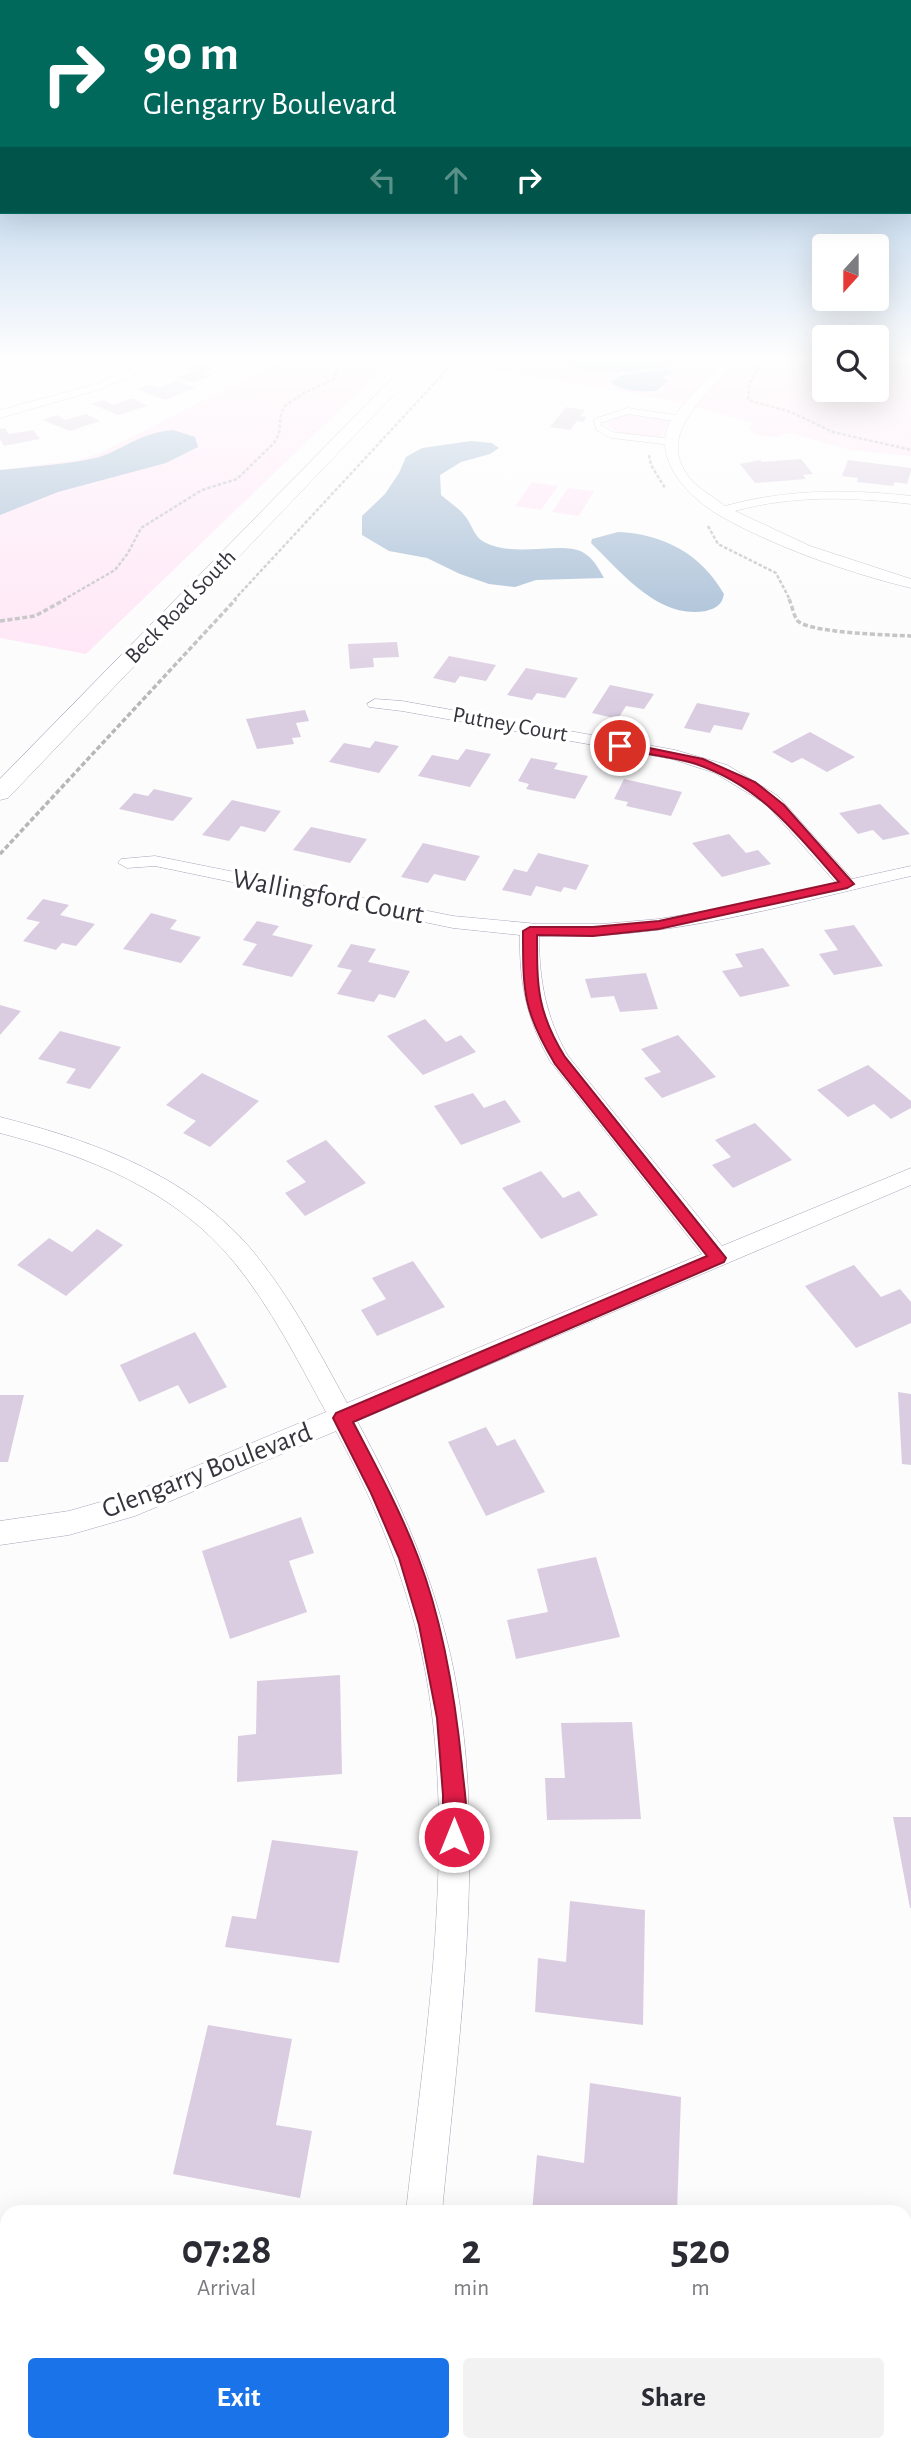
<!DOCTYPE html>
<html lang="en">
<head>
<meta charset="utf-8">
<style>
	:root { --surface:#fff; --page:#f2f2f3; --text:#2b2b33; --muted:#7c7c81; --accent:#1a73e8 }
	body { margin:0; font-family:"Alegreya Sans",sans-serif; background:var(--page); color:var(--text); height:100vh; display:flex; flex-direction:column; font-size:26px; white-space:nowrap }
	* { box-sizing:border-box; margin:0 }
	p { font-size:23px; color:var(--muted) }
	.icon { flex:none; width:38px; height:38px; fill:none; stroke:currentColor; stroke-width:2; stroke-linecap:round; stroke-linejoin:round }
	.map { position:relative; flex:1; overflow:hidden }
	.sheet { position:absolute; left:0px; top:2205px; width:912px; height:247px; display:flex; flex-direction:column; background:var(--surface); border-radius:21px 21px 0 0; box-shadow:0 7px 28px #0002 }
	.sheet>* { flex:none }
	.guide { position:absolute; left:0px; top:0px; width:912px; height:214px; box-shadow:0 7px 28px #0002; background:#00695c; color:#fff; overflow:hidden }
	.needle { width:46px; rotate:201deg }
	.tools { position:absolute; left:812px; top:234px; display:grid; gap:14px }
	.tools a { display:grid; place-items:center; width:77px; height:77px; border-radius:7px; background:var(--surface); box-shadow:0 7px 28px #0002; font-size:35px }
	.pin { position:absolute; display:grid; place-items:center; width:60px; height:60px; color:#fff; margin:-30px; border:4px solid #fff; border-radius:50%; box-shadow:0 2px 7px #0007 }
	.me { position:absolute; width:77px; margin:-38px; rotate:0deg; stroke-linejoin:round; filter:drop-shadow(0 0 5px #0008) }
	.turn { display:flex; align-items:center; gap:24px; height:147px; padding:0 28px; font-size:32px }
	.turn .icon { width:91px; height:91px; stroke-width:2.5 }
	.turn b { display:block; font-size:49px; line-height:60px }
	.lanes { display:flex; align-items:center; height:66px; padding:0 28px; background:#0003; justify-content:center; gap:35px; direction:ltr }
	.lanes .off { opacity:.35 }
	.eta { display:flex; justify-content:space-evenly; align-items:center; height:119px; text-align:center }
	.eta b { font-size:42px; font-weight:600; line-height:49px }
	.button { display:flex; gap:14px; margin-top:auto; padding:14px 28px }
	.button a { flex:1; height:80px; border-radius:7px; background:var(--accent); color:#fff; font-size:28px; font-weight:600; line-height:80px; text-align:center }
	.button a+a { background:var(--page); color:var(--text) }
	.map>svg:first-child { display:block }
	.green { fill:#ffe3f5 }
	.water { fill:#97b2ce }
	.building { fill:#dbcde1 }
	.lines { fill:none; stroke-linecap:round; stroke-linejoin:round }
	.service-casing { stroke:#a9a4ba; stroke-width:7 }
	.minor-casing { stroke:#a9a4ba; stroke-width:1 }
	.secondary-casing { stroke:#a9a4ba; stroke-width:1 }
	.path-far1 { stroke:#b7b7ba; stroke-width:2.5; stroke-dasharray:3.5 2; stroke-linecap:butt }
	.path { stroke:#b7b7ba; stroke-width:3.5; stroke-dasharray:5 2.5; stroke-linecap:butt }
	.service { stroke:#fff; stroke-width:6 }
	.minor { fill:#fff; fill-rule:evenodd }
	.secondary { fill:#fff; fill-rule:evenodd }
	.route { fill:#e11d48; stroke:#92132f; stroke-width:2 }
	.labels { text-anchor:middle; dominant-baseline:central; stroke-width:7; stroke-linejoin:round; paint-order:stroke }
	.far-street-label { font-size:23px; fill:#36343d; stroke:#fff }
	.street-label { font-size:28px; fill:#36343d; stroke:#fff }
</style>
</head>
<body>
<div class="map">
<svg width="911" height="2451" viewBox="0 0 911 2451">
	<rect width="100%" height="100%" fill="#fcfcfc"/>
	<!-- green -->
	<path class="green" d="M284 360H392L86 654 0 638V470L78 460 98 454Z
		M440 360H824V390H877V360L911 365V456L851 450 787 432C777 439 758 439 749 429L754 423 665 399Z
		M625 414 670 420 661 437 622 434 608 427 607 422Z
		M532 482 558 486 541 510 515 506Z
		M568 488 594 491 579 516 552 512Z"/>
	<!-- water -->
	<path class="water" d="M565 360H680L674 365C646 369 587 382 565 360Z
		M663 370 672 371V374L662 377 668 381 656 391C640 392 623 392 610 382L622 375Z
		M173 430 195 437 198 447 166 463 58 492 0 515V470C29 467 58 465 86 460 119 455 135 433 173 430Z
		M471 441 492 443 499 448 490 454 461 462 440 475 441 495C449 502 459 508 465 516 472 524 474 537 484 542 516 559 563 540 584 553 593 558 599 569 604 578L536 580 515 587 489 584 460 574 427 558 389 551 362 535V516L385 494 399 473 406 457 422 448Z
		M618 532C664 534 701 554 724 594 722 605 716 608 706 611 659 620 621 572 591 543L592 539Z"/>
	<!-- building -->
	<path class="building" d="M212 360H247L229 366Z
		M197 365 212 369 204 373 212 376 193 382 176 377 193 371 187 369Z
		M176 381 195 388 165 400 137 389 150 385 158 388Z
		M133 398 147 406 118 415 91 404 104 400 113 405Z
		M566 407 585 410 580 416 587 417 583 422 577 421 570 430 550 427Z
		M86 414 100 421 70 431 43 420 57 415 65 420Z
		M5 428 9 434 33 430 40 439 4 446 0 439V429Z
		M801 459 813 474 803 475 806 479 755 483 740 464 760 460 762 462Z
		M848 460 911 468V471L907 484 895 482 893 486 857 482 858 478 842 476Z
		M397 642 399 657 373 658 374 667 350 669 348 644Z
		M449 656 496 665 486 681 460 676 455 683 433 678Z
		M526 668 578 678 565 698 537 693 532 700 507 695Z
		M610 685 654 694 644 709 626 706 618 719 592 713Z
		M697 703 750 713 742 730 714 725 710 733 684 728Z
		M305 710 309 721 296 723 301 737 292 738 294 744 257 749 246 719Z
		M810 732 855 757 827 772 802 758 792 763 772 752Z
		M375 741 399 746 379 773 329 762 344 743 370 748Z
		M466 749 491 754 470 787 418 776 432 755 458 760Z
		M531 758 558 763 554 769 588 776 575 799 526 789 529 784 518 781Z
		M624 779 682 792 671 816 626 806 628 802 614 799Z
		M154 789 193 798 173 821 119 809 134 793 148 796Z
		M232 800 281 811 265 832 241 826 229 841 202 835Z
		M880 804 910 834 883 840 873 830 858 834 839 813Z
		M311 827 367 839 350 863 293 850Z
		M729 834 746 853 758 850 771 864 722 877 692 843Z
		M423 843 480 856 465 881 434 874 428 883 401 877Z
		M538 853 589 865 576 890 564 887 561 892 536 886 531 896 502 890 514 869 527 872Z
		M43 899 69 905 60 915 95 924 76 946 62 943 56 950 23 941 40 922 26 919Z
		M151 913 177 920 170 929 201 937 181 963 123 949Z
		M257 921 279 926 272 935 313 945 292 977 242 965 257 944 243 940Z
		M854 925 883 966 834 975 819 954 838 950 824 930Z
		M351 944 376 949 368 962 410 971 395 998 379 994 374 1002 337 994 352 970 337 967Z
		M763 948 790 986 740 997 722 971 743 967 735 954Z
		M646 973 658 1009 620 1012 614 996 591 998 585 979Z
		M0 1005 21 1011 0 1035Z
		M425 1019 446 1042 461 1035 476 1052 423 1075 387 1036Z
		M60 1031 121 1047 90 1089 66 1083 76 1069 38 1059Z
		M678 1035 716 1077 662 1098 644 1078 661 1072 641 1049Z
		M868 1065 911 1101V1108L891 1119 874 1104 848 1117 817 1090Z
		M202 1073 259 1101 210 1147 183 1133 196 1121 166 1105Z
		M473 1093 484 1108 505 1100 521 1122 461 1145 434 1106Z
		M755 1123 792 1160 733 1188 712 1165 731 1157 715 1140Z
		M326 1140 366 1183 305 1216 285 1193 306 1182 286 1161Z
		M541 1171 563 1198 579 1191 598 1215 541 1239 502 1188Z
		M97 1229 123 1245 66 1296 17 1265 49 1238 72 1252Z
		M413 1261 445 1307 377 1336 361 1310 386 1299 372 1278Z
		M854 1265 881 1297 900 1289 911 1302V1323L856 1348 805 1286Z
		M195 1332 227 1387 189 1404 178 1385 139 1402 120 1365Z
		M898 1392 911 1394V1465L902 1464Z
		M0 1395H24L8 1462H0Z
		M486 1427 497 1446 515 1439 545 1492 486 1516 448 1442Z
		M301 1517 314 1553 289 1561 307 1612 230 1639 202 1551Z
		M596 1557 620 1637 516 1659 507 1620 548 1612 537 1569Z
		M340 1675 342 1774 237 1782 238 1736 256 1734 257 1681Z
		M632 1722 641 1819 547 1820 545 1778H565L561 1723Z
		M893 1817H911V1908H910Z
		M272 1840 358 1851 339 1963 225 1947 232 1916 256 1919Z
		M570 1901 645 1910 643 2025 535 2012 538 1958 566 1962Z
		M208 2025 292 2039 276 2125 312 2131 300 2198 173 2174Z
		M590 2083 681 2097 677 2212H532L537 2155 584 2163Z
		M526 2445H672L673 2451H526Z"/>
	<g class="lines">
		<!-- service casing -->
		<g class="service-casing">
			<path id="service" d="M671 442 612 435 599 428 597 421 628 411 682 419"/>
		</g>
		<!-- minor casing -->
		<g class="minor-casing">
			<path id="minor" d="M154 360H170L101 389 0 418V410L93 385Z
				M726 360H737C709 396 649 435 694 483 703 491 715 498 725 506 787 489 847 489 911 496V504C851 497 793 495 735 511L810 546 911 579V588C849 573 772 546 717 514 691 498 656 464 667 429 673 411 711 376 726 360Z
				M375 699 402 701 675 750 727 765 778 796 852 879 911 866V876C788 904 667 941 539 936 539 980 546 1018 568 1056L722 1246 911 1168V1185L357 1421C395 1491 426 1560 446 1637 492 1814 459 2031 442 2212H406C426 2029 462 1818 418 1637 400 1564 372 1497 336 1431L135 1516 69 1535 0 1545V1521L69 1511 132 1493 326 1412C298 1361 271 1307 234 1262 175 1190 88 1156 0 1133V1117C93 1141 187 1174 251 1249 290 1296 318 1350 347 1403L702 1254 550 1061C527 1020 519 982 520 935L453 928 155 866 127 868 118 863 121 859 155 856 453 916 538 924H602L659 919 731 907 836 883 766 804 715 773 672 759 402 711 369 707 367 704Z
				M395 2445H433L434 2451H394Z"/>
		</g>
		<!-- secondary casing -->
		<g class="secondary-casing">
			<path id="secondary" d="M410 360H427L8 798 0 800V779Z"/>
		</g>
		<!-- path-far1 -->
		<path class="path-far1" d="M749 362 760 367 750 382 748 399 751 401 791 412 833 432 911 450
			M649 455 651 465 665 488
			M708 526 718 544 776 573 790 600
			M63 600 115 570 128 553 141 528 202 490 237 479 274 443 279 434 281 414 285 406 302 394 334 379 339 360
			M234 600 456 360"/>
		<!-- path -->
		<path class="path" d="M789 599C792 605 793 614 797 620 806 633 892 635 911 636
			M0 621 35 616 66 599
			M0 854 236 599"/>
		<!-- service -->
		<use href="#service" class="service"/>
		<!-- minor -->
		<use href="#minor" class="minor"/>
		<!-- secondary -->
		<use href="#secondary" class="secondary"/>
	</g>
	<!-- sky -->
	<linearGradient id="sky" x2="0" y2="1"><stop stop-color="#87b3de"/><stop offset="0.51" stop-color="#fefefe"/><stop offset="1" stop-color="#fefefe" stop-opacity="0"/></linearGradient>
	<rect width="911" height="703" fill="url(#sky)"/>
	<!-- route -->
	<path class="route" d="M620 742 703 759 755 782 784 805 854 884 847 888 659 929 593 936 537 935C537 987 537 1012 565 1057L726 1258 724 1262 353 1422C376 1466 400 1510 418 1557 443 1622 455 1696 462 1766 464 1789 471 1823 462 1845L454 1848 446 1845 443 1837V1795L437 1718 419 1625 399 1558 371 1493 333 1418 336 1413 707 1256 555 1064C523 1011 523 992 523 931L530 927H593L659 921 839 882C795 832 761 786 696 764 670 756 642 754 616 748V743Z"/>
	<g class="labels">
		<!-- far-street labels -->
		<g class="far-street-label">
			<text transform="translate(181 607) rotate(-46)">Beck Road South</text>
			<text transform="translate(510 725) rotate(10)">Putney Court</text>
		</g>
		<!-- street labels -->
		<g class="street-label">
			<text transform="translate(328 897) rotate(11)">Wallingford Court</text>
			<text transform="translate(207 1471) rotate(-21)">Glengarry Boulevard</text>
		</g>
	</g>
</svg>
<div class="tools">
<a><svg class="needle" viewBox="-14 -14 28 28"><path d="M0-13l5 13h-10z" fill="#e53935"/><path d="M0 13l5-13h-10z" fill="#7c7c81"/></svg></a>
<a><svg class="icon" aria-label="search" viewBox="0 0 24 24"><circle cx="10" cy="10" r="6"/><path d="M15 15l6 6"/></svg></a>
</div>
<div class="pin" style="left:620px;top:746px;background:#d93025"><svg class="icon" aria-label="arrive" viewBox="0 0 24 24"><path d="M6 21V4h12l-3 4 3 4H6"/></svg></div>
<svg class="me" style="left:454px;top:1837px" viewBox="-20 -20 40 40"><circle r="17" fill="#e11d48" stroke="#fff" stroke-width="3"/><path d="M0-11L8 9 0 5-8 9z" fill="#fff"/></svg>
<div class="guide">
<div class="turn"><svg class="icon" aria-label="right" viewBox="0 0 24 24"><path d="M7 20v-9h11M14 6l5 5-5 5"/></svg><div><b>90 m</b>Glengarry Boulevard</div></div>
<div class="lanes"><svg class="icon off" aria-label="left" viewBox="0 0 24 24"><path d="M17 20v-9H6M10 6l-5 5 5 5"/></svg><svg class="icon off" aria-label="ahead" viewBox="0 0 24 24"><path d="M12 20V5M6 11l6-6 6 6"/></svg><svg class="icon" aria-label="right" viewBox="0 0 24 24"><path d="M7 20v-9h11M14 6l5 5-5 5"/></svg></div>
</div>
<section class="sheet">
<div class="eta">
<div><b>07:28</b><p>Arrival</p></div>
<div><b>2</b><p>min</p></div>
<div><b>520</b><p>m</p></div>
</div>
<div class="button"><a>Exit</a><a>Share</a></div>
</section>
</div>
</body>
</html>
